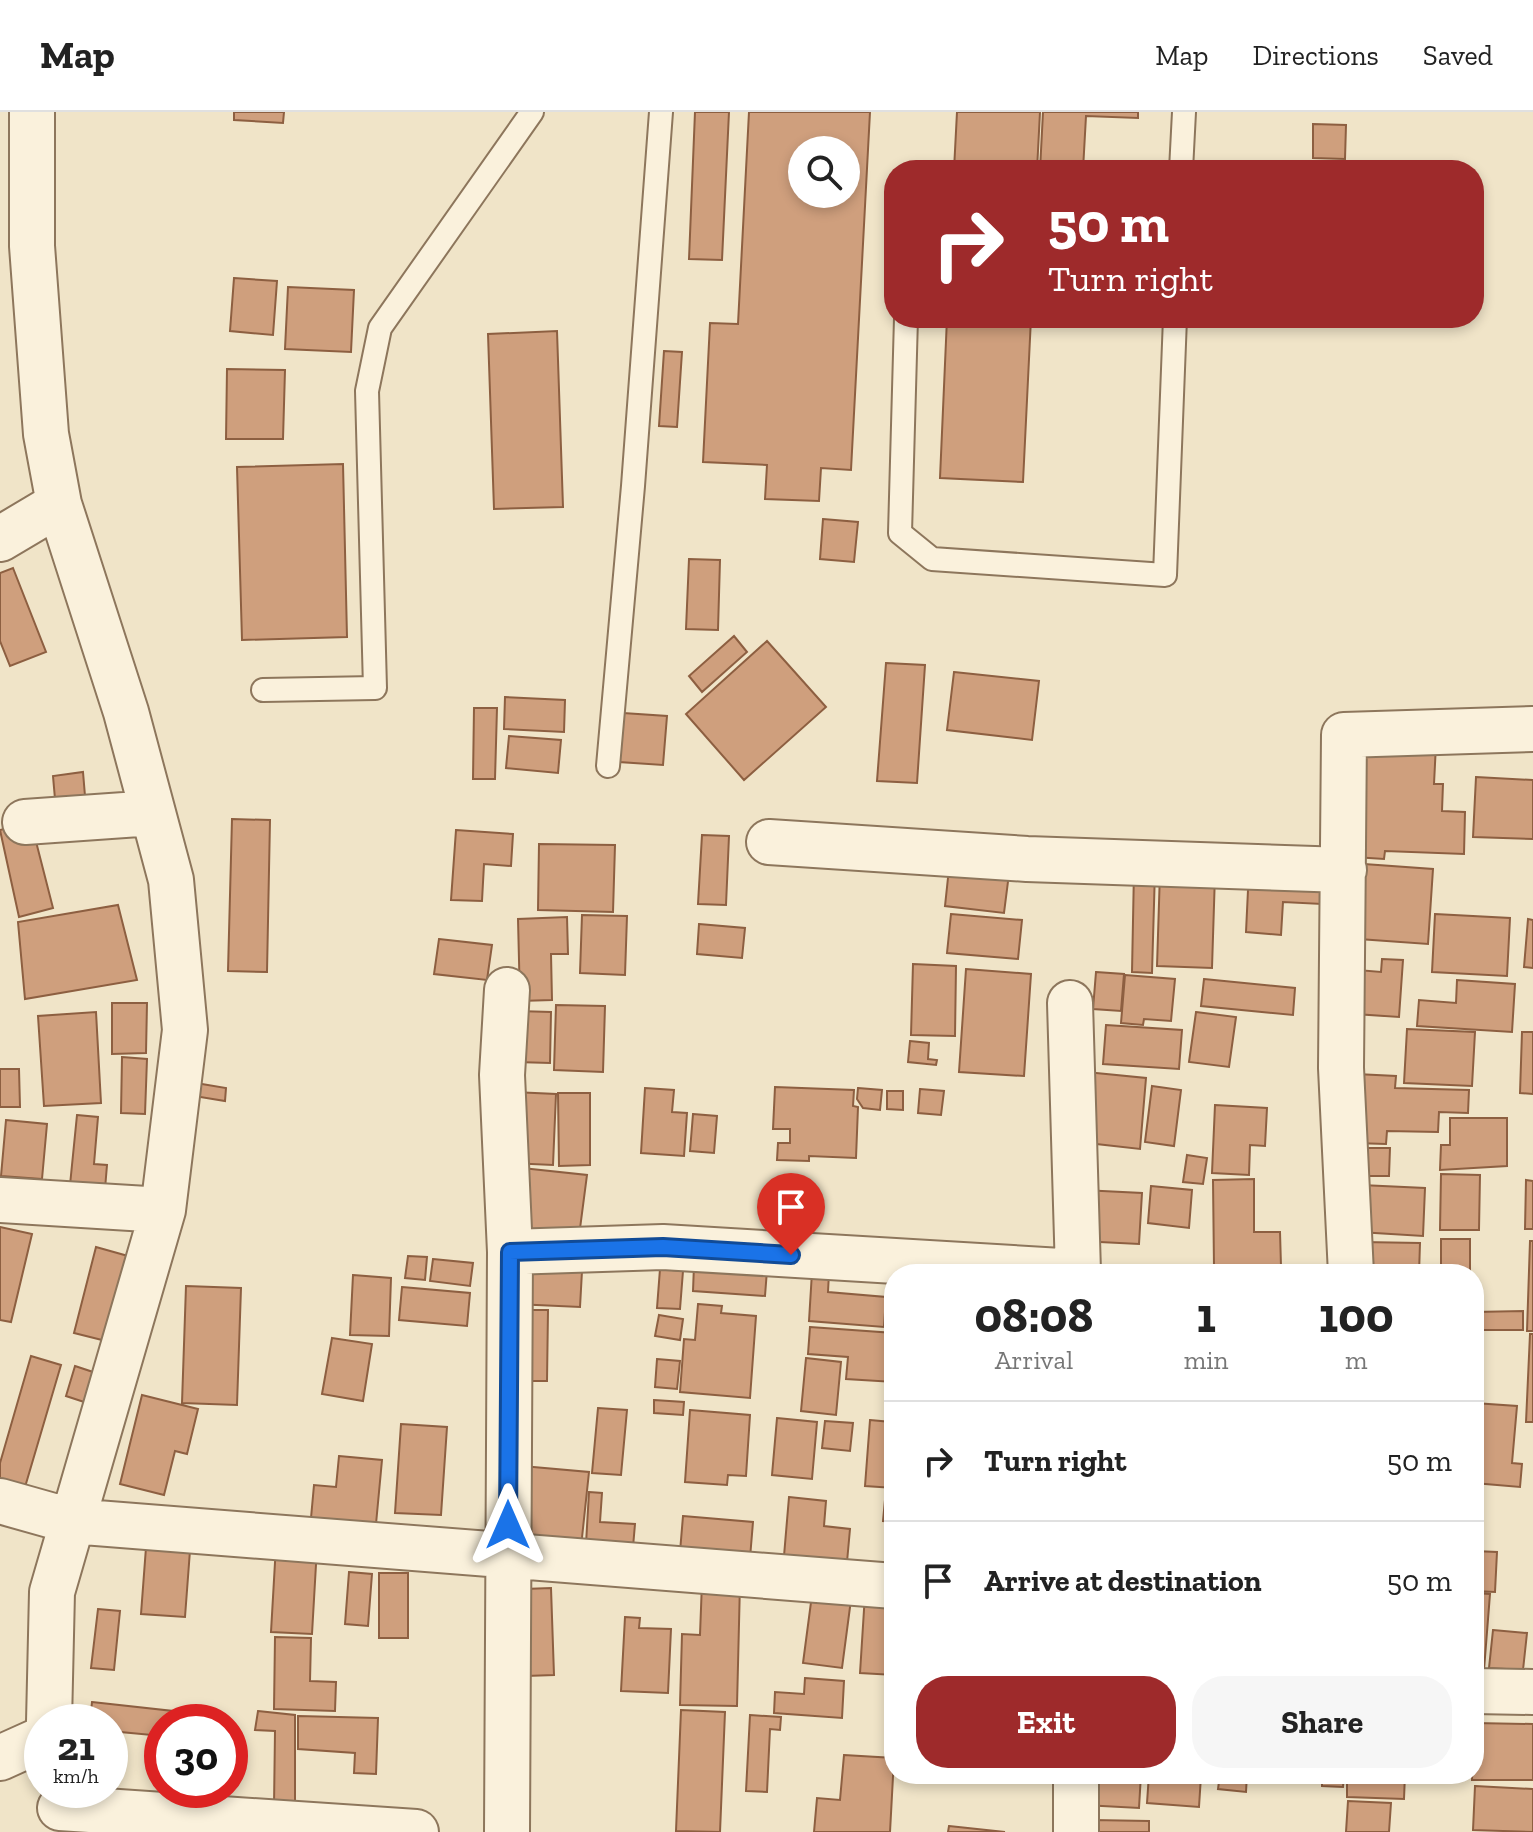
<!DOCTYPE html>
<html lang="en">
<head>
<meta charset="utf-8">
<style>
	:root { --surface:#fff; --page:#f6f6f6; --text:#222; --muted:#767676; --line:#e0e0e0; --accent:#9e2a2b }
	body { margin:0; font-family:"Zilla Slab",serif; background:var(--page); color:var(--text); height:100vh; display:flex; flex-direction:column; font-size:30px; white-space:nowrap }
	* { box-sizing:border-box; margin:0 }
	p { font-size:26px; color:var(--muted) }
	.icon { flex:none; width:44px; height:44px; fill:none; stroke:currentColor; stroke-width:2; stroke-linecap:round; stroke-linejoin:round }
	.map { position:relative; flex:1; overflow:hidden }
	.panel { position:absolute; left:884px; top:1152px; width:600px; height:520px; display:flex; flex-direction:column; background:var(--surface); border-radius:32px; box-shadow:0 4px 12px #0003 }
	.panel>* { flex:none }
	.top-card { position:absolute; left:884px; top:48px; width:600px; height:168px; border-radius:32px; box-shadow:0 4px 12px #0003; background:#9e2a2b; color:#fff; overflow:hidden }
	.controls { position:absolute; left:788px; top:24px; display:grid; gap:16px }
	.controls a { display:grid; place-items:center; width:72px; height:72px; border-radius:50%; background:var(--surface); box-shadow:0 4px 12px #0003; font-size:40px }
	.speed { position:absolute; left:24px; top:1592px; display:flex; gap:16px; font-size:40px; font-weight:700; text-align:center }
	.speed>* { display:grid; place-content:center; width:104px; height:104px; border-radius:50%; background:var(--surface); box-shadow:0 4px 12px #0003; line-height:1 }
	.speed small { font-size:20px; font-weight:400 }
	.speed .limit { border:12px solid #d22; background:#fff; color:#111 }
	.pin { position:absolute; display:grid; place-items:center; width:68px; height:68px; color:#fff; margin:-82px -34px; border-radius:50% 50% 50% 0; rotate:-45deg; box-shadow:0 0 8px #0007 }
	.pin .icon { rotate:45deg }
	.me { position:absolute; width:88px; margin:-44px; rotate:0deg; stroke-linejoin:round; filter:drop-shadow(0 0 6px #0008) }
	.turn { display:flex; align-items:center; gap:28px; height:168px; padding:0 32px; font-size:36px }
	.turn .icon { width:104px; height:104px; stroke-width:2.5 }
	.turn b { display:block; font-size:56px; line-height:68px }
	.eta { display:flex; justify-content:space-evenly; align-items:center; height:136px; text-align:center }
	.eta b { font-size:48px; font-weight:700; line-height:56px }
	.cta { display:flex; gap:16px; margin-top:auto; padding:16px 32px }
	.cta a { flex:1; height:92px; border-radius:32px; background:var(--accent); color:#fff; font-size:32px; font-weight:700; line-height:92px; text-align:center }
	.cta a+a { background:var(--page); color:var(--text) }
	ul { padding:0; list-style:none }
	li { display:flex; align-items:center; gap:24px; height:120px; padding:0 32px; border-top:2px solid var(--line) }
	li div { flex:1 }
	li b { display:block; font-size:30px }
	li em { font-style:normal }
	header { display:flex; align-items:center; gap:48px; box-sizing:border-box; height:112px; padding:0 40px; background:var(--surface); border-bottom:2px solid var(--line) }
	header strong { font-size:38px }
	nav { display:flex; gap:44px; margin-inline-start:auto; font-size:28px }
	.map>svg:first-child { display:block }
	.building { fill:#cf9f7d; stroke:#8d5f41; stroke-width:2; fill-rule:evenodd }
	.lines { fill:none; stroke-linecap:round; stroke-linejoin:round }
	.lane-casing { stroke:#8d765c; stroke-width:26 }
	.street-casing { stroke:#8d765c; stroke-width:48 }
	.lane { stroke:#faf1dc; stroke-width:22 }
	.street { stroke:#faf1dc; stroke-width:44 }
	.route-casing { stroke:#114b97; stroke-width:20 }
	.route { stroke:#1a73e8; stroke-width:14 }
</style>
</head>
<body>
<header>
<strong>Map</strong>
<nav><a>Map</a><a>Directions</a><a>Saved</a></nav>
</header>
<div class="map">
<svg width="1533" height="1720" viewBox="0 0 1533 1720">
	<rect width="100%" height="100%" fill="#f0e4c8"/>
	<!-- building -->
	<path class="building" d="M234 0H284L283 11 234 8Z
		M695 0H729L722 148 689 147Z
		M749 0H870L851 358 821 356 819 389 765 387 767 353 703 350 710 211 738 212ZM802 38H846V82H802Z
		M957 0H1040L1037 58H954Z
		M1043 0H1138V6L1086 4 1083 58H1040Z
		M1313 12 1346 13 1345 47 1313 46Z
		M234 166 277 169 273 223 230 219Z
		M288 175 354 178 351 240 285 237Z
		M947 206H1031L1023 370 940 366Z
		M557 219 563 395 494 397 488 222Z
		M664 239 682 240 677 315 659 314Z
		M227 257 285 258 283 327H226Z
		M343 352 347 525 242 528 237 355Z
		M823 407 858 410 854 450 820 447Z
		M689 447 720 448 718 518 686 517Z
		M13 456 46 540 10 554 0 529V461Z
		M734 524 747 540 702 580 689 564Z
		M767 529 826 595 744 668 686 602Z
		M886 551 925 553 917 671 877 669Z
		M954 560 1039 569 1032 628 947 618Z
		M505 585 565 588 564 620 504 617Z
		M474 596H497L495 667H473Z
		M623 601 667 604 663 653 619 650Z
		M509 624 561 628 558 661 506 656Z
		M1357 629 1436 632 1434 672H1443L1442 699 1465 700 1464 742 1385 739 1384 747 1354 745Z
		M83 660 85 684 55 687 53 664Z
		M1476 665 1533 668V727L1473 725Z
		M232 707 270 708 267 860 228 859Z
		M31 710 53 796 19 805 0 718Z
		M456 718 513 722 511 754 484 752 482 789 451 788Z
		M702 723 729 724 726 793 698 792Z
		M539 732 615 733 613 800 538 798Z
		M950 747 1010 754 1004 801 945 794Z
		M1350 751 1433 757 1428 832 1345 826Z
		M1249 757 1324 762 1322 792 1283 790 1281 823 1246 820Z
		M1134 758H1155L1152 861 1132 860Z
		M1160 760 1215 762 1212 856 1157 854Z
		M118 793 137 868 25 887 18 810Z
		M951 802 1022 808 1018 847 947 841Z
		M1435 802 1510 806 1507 864 1432 860Z
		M582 803 627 804 625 863 580 861Z
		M567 805 568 842H551L552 888 520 889 518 807Z
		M1528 807 1533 808V856L1524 855Z
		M699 812 745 816 742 846 697 842Z
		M439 827 492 833 487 868 434 862Z
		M1382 847 1403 848 1399 905 1355 902 1358 858 1381 860Z
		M913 852 956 854 955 924 911 923Z
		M966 857 1031 862 1024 964 959 960Z
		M1096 860 1124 862 1121 899 1093 897Z
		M1125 863 1175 867 1171 909 1144 907 1143 913 1121 911Z
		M1204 867 1295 876 1293 903 1201 894Z
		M1457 868 1515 872 1512 920 1417 914 1419 888 1456 891Z
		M112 891H147L146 941 112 942Z
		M556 893 605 894 603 960 554 958Z
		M517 899 551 900 550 951 516 950Z
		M96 900 101 991 44 994 38 904Z
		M1196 900 1236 905 1229 955 1189 950Z
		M1106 913 1182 918 1179 957 1103 952Z
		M1407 917 1475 920 1472 974 1404 971Z
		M1522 920H1533V982L1520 981Z
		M910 929 929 931 928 947 937 948 936 953 908 950Z
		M122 945 147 947 145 1002 121 1001Z
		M0 957H19L20 995H0Z
		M1086 960 1146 966 1140 1037 1079 1030Z
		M1356 962 1396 964 1395 976 1469 978 1468 1001 1439 1000 1438 1020 1387 1019 1386 1032 1354 1031Z
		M196 971 226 976 225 989 194 984Z
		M1152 974 1181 978 1174 1034 1145 1030Z
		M775 975 854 978 853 994 858 995 856 1046 809 1044V1049L777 1048 778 1031H790V1017H773Z
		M645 976 674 978 672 1000 687 1001 684 1044 641 1041Z
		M858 976 882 978 880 998 863 996 857 987Z
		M920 977 944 979 941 1003 918 1001Z
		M887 979H903V998L887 997Z
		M513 980 556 982 553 1053 510 1051Z
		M558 981H590V1053L559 1054Z
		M1215 993 1267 996 1265 1034 1250 1033 1249 1063 1212 1061Z
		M693 1002 717 1004 714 1041 690 1039Z
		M77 1003 98 1005 94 1052 107 1053 105 1077 70 1073Z
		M1450 1006H1507V1054L1440 1058 1441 1033H1450Z
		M6 1008 47 1012 42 1067 1 1064Z
		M1360 1036H1390L1389 1064H1359Z
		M1187 1043 1207 1046 1203 1072 1183 1070Z
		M522 1056 587 1063 578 1132 514 1124Z
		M1441 1062 1480 1063 1479 1118H1440Z
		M1254 1067V1120H1280L1281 1154 1214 1155 1213 1068Z
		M1526 1068 1533 1069V1117H1525Z
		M1361 1073 1425 1076 1423 1124 1359 1120Z
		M1151 1074 1192 1078 1189 1116 1148 1111Z
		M1082 1078 1142 1081 1139 1132 1080 1129Z
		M0 1115 32 1122 11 1210 0 1208Z
		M1441 1127H1470V1162H1441Z
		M1530 1129H1533V1219H1527Z
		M1362 1130 1420 1131 1419 1162H1361Z
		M96 1135 128 1144 106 1229 74 1221Z
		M408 1144 427 1145 425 1168 405 1166Z
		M433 1147 473 1151 470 1174 430 1169Z
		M694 1153 767 1158 765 1184 693 1179Z
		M517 1156 582 1159 580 1195 515 1192Z
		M660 1157 683 1159 680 1197 657 1196Z
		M812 1160 829 1161 828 1180 886 1185 884 1215 809 1209Z
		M353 1163 391 1166 389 1224 350 1223Z
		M186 1174 241 1176 237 1293 182 1291Z
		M402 1175 470 1181 467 1214 399 1208Z
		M698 1192 722 1194 721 1201 756 1204 750 1286 680 1280 684 1227 695 1228Z
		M518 1198H548L547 1269H517Z
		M1523 1199V1218H1474V1200Z
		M659 1203 683 1207 680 1228 655 1224Z
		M810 1215 894 1221V1270L846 1267 848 1245 808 1242Z
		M1530 1222H1533V1310H1526Z
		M332 1226 372 1232 363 1289 322 1282Z
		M31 1244 61 1253 25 1375 0 1368V1351Z
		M806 1246 841 1250 836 1303 801 1299Z
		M657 1247 680 1249 677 1277 655 1275Z
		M75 1254 93 1260 84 1290 66 1284Z
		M142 1283 198 1297 187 1342 175 1339 164 1383 120 1372Z
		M654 1288 684 1290 683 1303 654 1301Z
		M1474 1291 1517 1294 1512 1351 1522 1352 1520 1375 1474 1371Z
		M598 1296 627 1298 621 1363 592 1361Z
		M690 1298 750 1303 746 1364 728 1363 727 1373 685 1370Z
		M777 1306 817 1310 812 1367 772 1363Z
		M870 1308 891 1310 887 1355H894V1376L865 1374Z
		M825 1309 853 1311 850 1339 822 1336Z
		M401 1312 447 1315 441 1403 395 1401Z
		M339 1344 382 1348 376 1412 311 1406 314 1373 336 1375Z
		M522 1354 589 1360 581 1435 515 1429Z
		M886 1377 894 1378V1410L883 1409Z
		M589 1380 602 1381 600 1410 635 1412 633 1435 586 1432Z
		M789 1385 826 1389 824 1414 850 1417 847 1450 784 1444Z
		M683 1404 753 1410 750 1446 680 1440Z
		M147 1422 191 1425 185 1505 141 1502Z
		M276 1433 317 1435 312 1522 271 1520Z
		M1474 1439 1497 1440 1495 1480 1474 1479Z
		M349 1460 372 1462 368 1514 345 1512Z
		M379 1461H408V1526H379Z
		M702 1470 740 1471 737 1594 680 1593 682 1522 700 1523Z
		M813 1475 852 1480 842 1556 803 1551Z
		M551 1476 554 1563 526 1564 524 1477Z
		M1474 1481 1490 1482 1484 1558 1474 1557Z
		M865 1482 894 1484V1563L860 1561Z
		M98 1497 120 1499 114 1558 91 1556Z
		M625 1505 640 1506 639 1516 671 1517 668 1581 621 1579Z
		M1493 1518 1527 1521 1523 1558 1489 1556Z
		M275 1525 311 1526 310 1569 336 1570 335 1599 274 1597Z
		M805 1566 844 1569 842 1606 774 1601 775 1580 804 1582Z
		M92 1590 182 1600 181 1610H162V1624L110 1619V1610H90Z
		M681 1598 725 1600 720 1720 676 1719Z
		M258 1599 295 1603V1694H274L275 1619 255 1618Z
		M750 1603 781 1605 780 1618 770 1617 767 1680 746 1679Z
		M298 1604 378 1606 376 1662 354 1661 355 1641 298 1637Z
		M1474 1611 1533 1612V1668H1472Z
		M844 1643 894 1646 890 1720H814L817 1686 840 1688Z
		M1085 1662H1141L1139 1696 1084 1693Z
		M1149 1662 1201 1664 1199 1695 1147 1691Z
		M1220 1662H1247L1246 1680 1218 1677Z
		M1322 1662H1344L1343 1675 1322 1674Z
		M1347 1662H1405L1404 1687 1347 1685Z
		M1475 1674 1533 1677V1720L1473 1718Z
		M1348 1689 1391 1691 1389 1720H1346Z
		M1092 1708 1149 1709V1720H1092Z
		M949 1714 1005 1720H948Z"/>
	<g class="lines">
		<!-- lane casing -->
		<g class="lane-casing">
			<path id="lane" d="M1181 58 1184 0
				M906 206 900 421 932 447 1165 463 1175 206
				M263 578 375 576 367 279 380 216 532 0
				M608 654 633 374 661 0"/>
		</g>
		<!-- street casing -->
		<g class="street-casing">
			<path id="street" d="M32 0V134L46 322 59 392 126 600 171 768 185 918 163 1098 52 1480 49 1610
				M0 427 59 392
				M25 710 153 701
				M769 730 1027 747 1344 758
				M0 1088 163 1098
				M510 1140 663 1135 1078 1160 1070 891
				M1351 1162 1341 956 1344 623 1533 617
				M0 1389 71 1409 894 1474
				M1474 1579 1533 1580
				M0 1646 42 1627
				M60 1696 416 1720
				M507 1720 510 1140 502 963 507 878
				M1076 1720V1662"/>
		</g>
		<!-- lane -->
		<use href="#lane" class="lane"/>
		<!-- street -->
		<use href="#street" class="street"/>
	</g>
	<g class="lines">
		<!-- route casing -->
		<g class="route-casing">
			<path id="route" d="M508 1413 510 1140 663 1135 791 1143"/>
		</g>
		<!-- route -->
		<use href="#route" class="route"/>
	</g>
</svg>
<div class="controls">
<a><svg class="icon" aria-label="search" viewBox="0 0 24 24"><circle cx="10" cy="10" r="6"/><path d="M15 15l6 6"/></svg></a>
</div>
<div class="speed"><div>21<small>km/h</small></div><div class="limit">30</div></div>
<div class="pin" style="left:791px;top:1143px;background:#d93025"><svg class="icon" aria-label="arrive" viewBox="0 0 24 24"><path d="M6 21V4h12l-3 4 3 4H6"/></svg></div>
<svg class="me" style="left:508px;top:1413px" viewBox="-20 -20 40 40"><path d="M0-17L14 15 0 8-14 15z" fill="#1a73e8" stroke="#fff" stroke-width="4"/></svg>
<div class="top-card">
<div class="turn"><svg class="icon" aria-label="right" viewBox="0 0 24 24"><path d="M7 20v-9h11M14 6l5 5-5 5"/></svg><div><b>50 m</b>Turn right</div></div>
</div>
<section class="panel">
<div class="eta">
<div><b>08:08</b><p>Arrival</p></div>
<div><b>1</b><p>min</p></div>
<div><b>100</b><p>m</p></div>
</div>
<ul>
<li><svg class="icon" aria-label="right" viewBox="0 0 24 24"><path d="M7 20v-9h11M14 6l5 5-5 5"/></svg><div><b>Turn right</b></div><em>50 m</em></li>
<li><svg class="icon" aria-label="arrive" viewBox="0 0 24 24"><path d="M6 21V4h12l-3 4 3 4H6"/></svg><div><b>Arrive at destination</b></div><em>50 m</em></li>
</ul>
<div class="cta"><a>Exit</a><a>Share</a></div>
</section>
</div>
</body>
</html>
